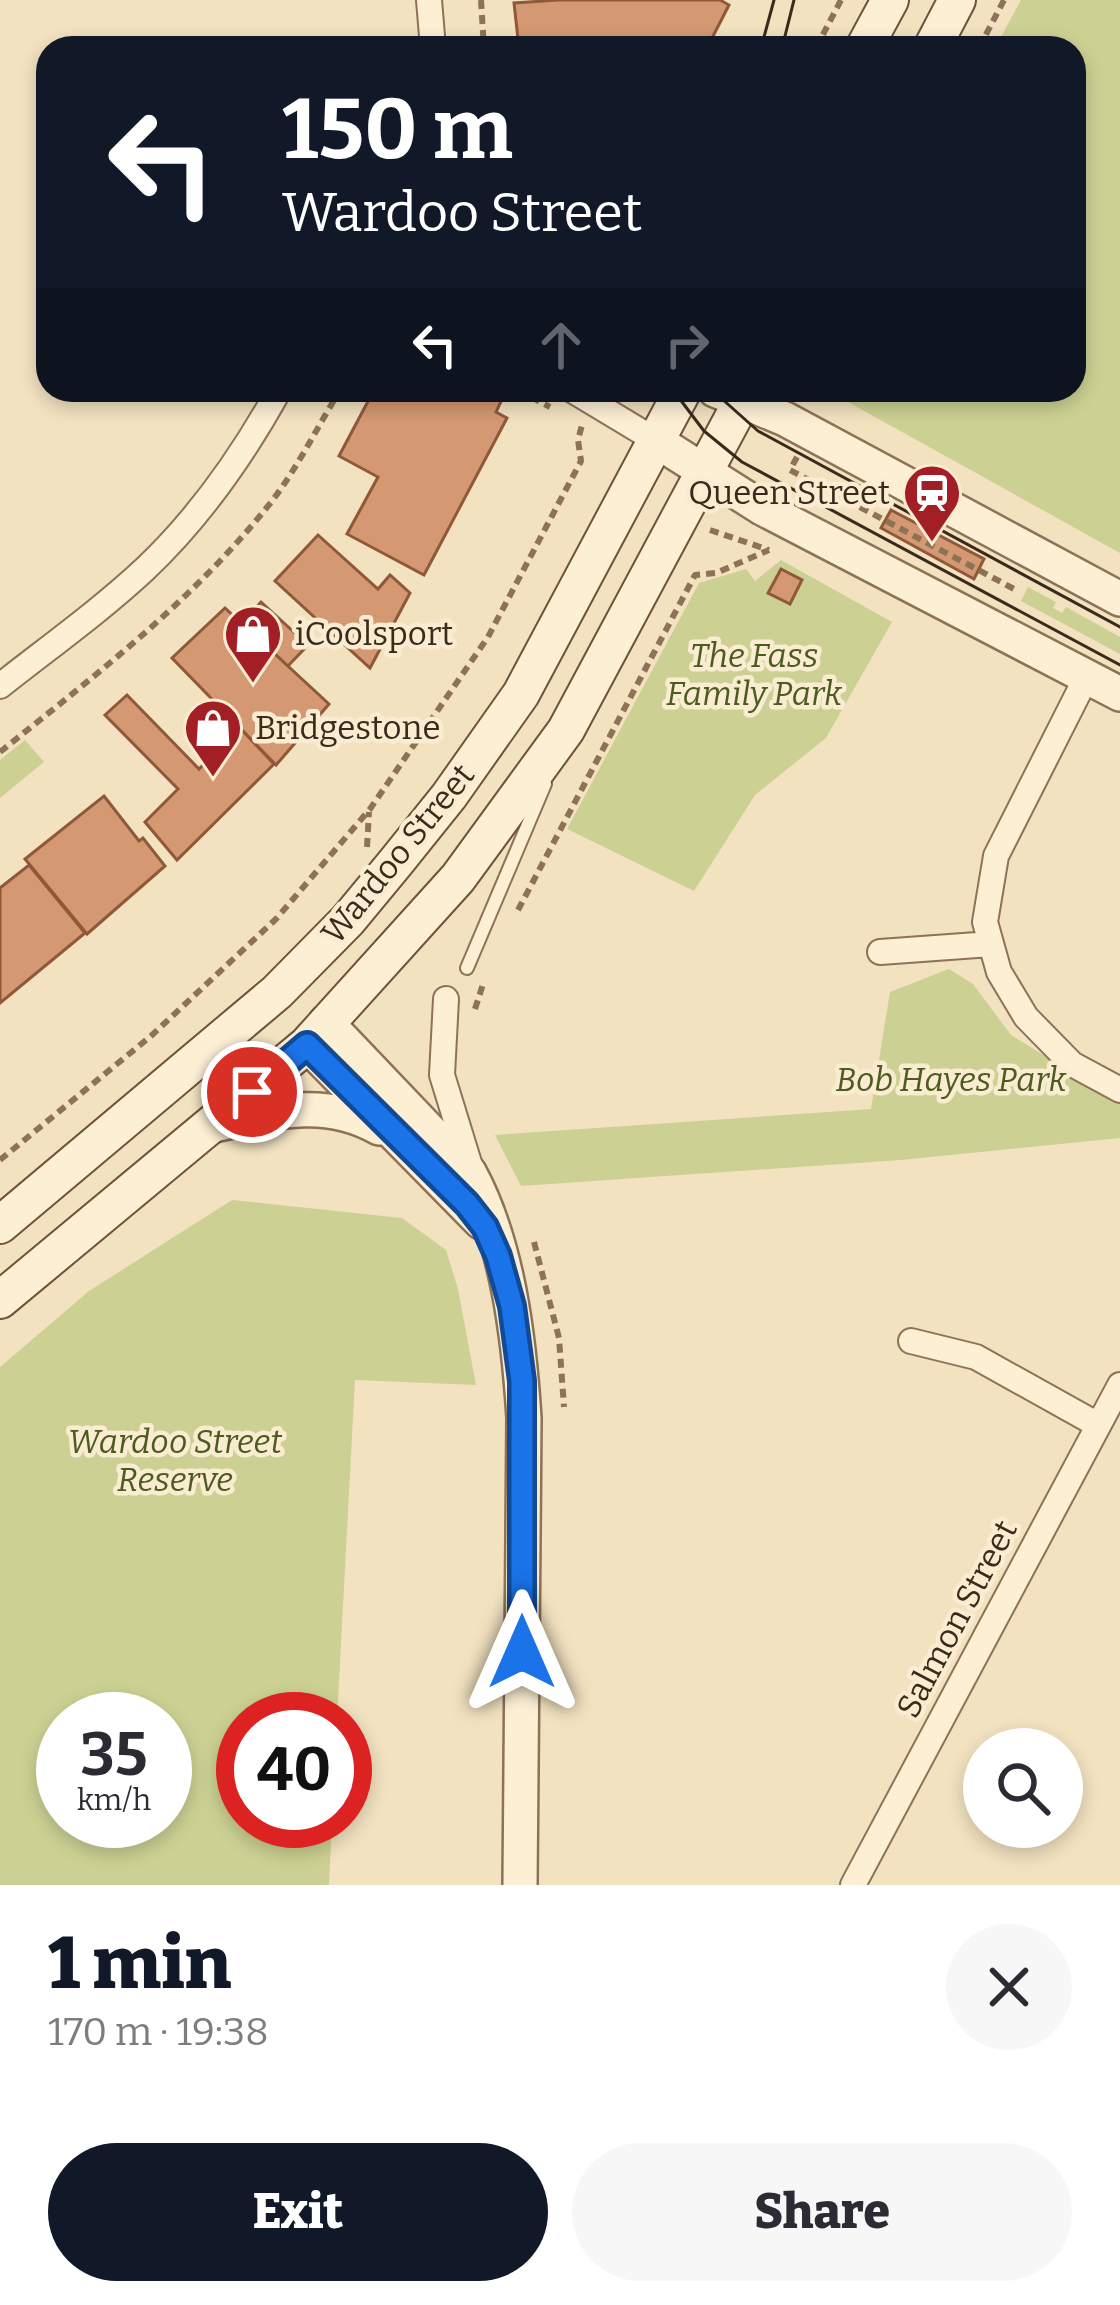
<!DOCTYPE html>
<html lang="en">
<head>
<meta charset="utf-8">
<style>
	:root { --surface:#fff; --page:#f7f7f7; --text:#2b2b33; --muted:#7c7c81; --accent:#111827 }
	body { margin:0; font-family:Bitter,serif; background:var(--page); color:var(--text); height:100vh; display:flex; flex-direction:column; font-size:45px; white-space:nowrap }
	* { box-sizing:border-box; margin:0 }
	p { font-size:39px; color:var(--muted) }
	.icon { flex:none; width:66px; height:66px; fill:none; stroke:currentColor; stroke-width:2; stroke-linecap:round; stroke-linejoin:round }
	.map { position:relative; height:1885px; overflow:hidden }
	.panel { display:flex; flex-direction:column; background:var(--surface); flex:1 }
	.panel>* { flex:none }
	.banner { position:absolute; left:36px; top:36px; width:1050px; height:366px; border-radius:36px; box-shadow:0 6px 18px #0003; background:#111827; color:#fff; overflow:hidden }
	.controls { position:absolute; left:963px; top:1728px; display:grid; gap:24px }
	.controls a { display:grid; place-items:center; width:120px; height:120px; border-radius:50%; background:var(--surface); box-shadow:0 6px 18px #0003; font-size:60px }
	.speed { position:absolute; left:36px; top:1692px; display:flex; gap:24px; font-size:60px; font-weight:700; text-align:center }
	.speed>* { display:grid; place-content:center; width:156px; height:156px; border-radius:50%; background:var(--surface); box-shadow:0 6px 18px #0003; line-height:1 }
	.speed small { font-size:30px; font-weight:400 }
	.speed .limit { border:18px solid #d22; background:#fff; color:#111 }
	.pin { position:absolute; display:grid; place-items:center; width:102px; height:102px; color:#fff; margin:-51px; border:6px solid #fff; border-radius:50%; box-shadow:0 3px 12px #0007 }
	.me { position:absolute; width:132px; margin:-66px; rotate:0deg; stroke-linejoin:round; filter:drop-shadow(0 0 9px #0008) }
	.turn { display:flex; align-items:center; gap:42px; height:252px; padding:0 48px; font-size:54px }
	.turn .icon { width:156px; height:156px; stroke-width:2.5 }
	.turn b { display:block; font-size:84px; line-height:102px }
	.lanes { display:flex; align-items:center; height:114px; padding:0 48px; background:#0003; justify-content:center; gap:60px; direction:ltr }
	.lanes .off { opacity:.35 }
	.round { display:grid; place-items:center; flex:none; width:126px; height:126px; border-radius:63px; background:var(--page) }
	.head { display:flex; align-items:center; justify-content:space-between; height:204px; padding:0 48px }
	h1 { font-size:72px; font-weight:800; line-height:90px; color:var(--accent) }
	.primary-button { display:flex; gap:24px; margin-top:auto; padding:24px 48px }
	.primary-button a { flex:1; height:138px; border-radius:72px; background:var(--accent); color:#fff; font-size:48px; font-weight:800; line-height:138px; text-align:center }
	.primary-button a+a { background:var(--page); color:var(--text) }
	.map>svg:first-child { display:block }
	.green { fill:#ccd193; fill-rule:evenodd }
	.building { fill:#d49872; stroke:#8f5939; stroke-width:3 }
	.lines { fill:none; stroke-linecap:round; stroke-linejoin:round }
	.service-casing { stroke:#8d7256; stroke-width:16 }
	.minor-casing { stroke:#8d7256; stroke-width:28 }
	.tertiary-casing { stroke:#8d7256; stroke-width:38 }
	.secondary-casing { stroke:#6f5239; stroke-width:40 }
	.path { stroke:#8d7256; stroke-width:6; stroke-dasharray:9 6; stroke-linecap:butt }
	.service { stroke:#fcefd4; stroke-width:12 }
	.minor { stroke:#fcefd4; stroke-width:24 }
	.tertiary { stroke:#fcefd4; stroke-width:33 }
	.secondary { stroke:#fcefd4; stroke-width:36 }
	.tram { stroke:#3b2a1c; stroke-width:3 }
	.route-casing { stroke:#114b97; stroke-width:30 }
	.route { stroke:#1a73e8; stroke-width:21 }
	.labels { text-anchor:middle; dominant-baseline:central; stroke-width:9; stroke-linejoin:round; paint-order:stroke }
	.poi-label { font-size:33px; fill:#3b2a1c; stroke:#f9ecd0; text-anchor:start }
	.park-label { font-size:33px; font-style:italic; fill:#4d5a20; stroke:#f9ecd0 }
	.street-label { font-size:33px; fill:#3b2a1c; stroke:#f9ecd0 }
</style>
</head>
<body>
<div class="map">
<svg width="1120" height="1885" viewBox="0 0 1120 1885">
	<rect width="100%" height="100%" fill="#f2e2c0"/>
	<!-- green -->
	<path class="green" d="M1021 0H1120V553L839 397 834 390H1074V48H995Z
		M781 560 892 622 826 738 755 795 694 891 567 829 699 583 746 569 755 581Z
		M1028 587 1056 602 1053 608 1062 613 1066 607 1120 637V654L1021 601Z
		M25 740 44 762 0 798V760Z
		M949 969 973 984 1011 1035 1120 1103V1138L901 1160 521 1186 495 1135 871 1109 890 992Z
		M232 1200 402 1218 446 1250 458 1289 476 1385 355 1380 337 1719H243V1821H332L329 1885H0V1367L89 1291ZM63 1719H165V1821H63Z"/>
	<!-- building -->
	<path class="building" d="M558 0H720L729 5 707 48H519L514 3Z
		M374 390H469L486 399 491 390 504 395 496 412 507 418 424 575 347 534 378 477 339 456Z
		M891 510 984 559 974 579 881 528Z
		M318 535 378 589 390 575 410 593 370 668 275 581Z
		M781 569 802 580 790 604 768 593Z
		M261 602 308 645 288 666 242 623Z
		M225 608 329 704 276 765 172 658Z
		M127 695 199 769 240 728 274 764 177 860 145 822 178 789 105 715Z
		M104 796 139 841 143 838 165 866 87 934 25 859Z
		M29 865 85 933 0 1003V888Z"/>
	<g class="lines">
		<!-- service casing -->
		<g class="service-casing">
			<path id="service" d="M467 968 545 784"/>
		</g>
		<!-- minor casing -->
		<g class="minor-casing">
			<path id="minor" d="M429 0 433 48
				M572 390 655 440
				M1086 678 996 856 985 922 999 972 1026 1017 1072 1064 1120 1090
				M0 686C48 648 100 611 145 569 200 517 243 455 279 390
				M880 952 991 944
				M446 999 442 1075 470 1166
				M911 1341 976 1357 1098 1425
				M853 1885 1120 1385"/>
		</g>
		<!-- tertiary casing -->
		<g class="tertiary-casing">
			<path id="tertiary" d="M715 390 785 419 1120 599
				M655 440 762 508 1120 694
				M326 1022 469 1172C508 1243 519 1339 524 1418L520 1885
				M307 1045 481 1222
				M210 1126C269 1113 323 1096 379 1128"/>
		</g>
		<!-- secondary casing -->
		<g class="secondary-casing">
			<path id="secondary" d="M864 48 890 0
				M932 48 957 0
				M0 1225 277 992 348 920 396 862 449 796 521 694 683 390
				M0 1300 307 1045 458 878 566 730 748 390"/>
		</g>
		<!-- path -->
		<path class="path" d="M481 0 484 48
			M816 48 841 0
			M979 48 1004 0
			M518 390 550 407
			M797 457 790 470 807 479 799 494
			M807 479 1016 590
			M710 530 769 550
			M0 752C97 674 195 599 272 501 298 467 318 426 340 390
			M367 847 369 812
			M518 910 695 575 716 573 769 550
			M475 1009 484 981
			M0 1160 151 1036 276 919 370 809 488 637 581 461 578 440 582 425
			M534 1242 559 1338 564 1407"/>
		<!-- service -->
		<use href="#service" class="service"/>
		<!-- minor -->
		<use href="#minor" class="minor"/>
		<!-- tertiary -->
		<use href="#tertiary" class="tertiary"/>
		<!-- secondary -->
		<use href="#secondary" class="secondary"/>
		<!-- tram -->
		<path class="tram" d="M761 48 774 0
			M782 48 794 0
			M673 390 704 431 742 462 1120 665
			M712 390 758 431 1120 627"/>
	</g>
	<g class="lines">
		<!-- route casing -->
		<g class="route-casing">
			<path id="route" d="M252 1092 307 1045 467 1204 485 1227 498 1256 512 1306 522 1381V1652"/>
		</g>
		<!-- route -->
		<use href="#route" class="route"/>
	</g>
	<!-- icons -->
	<defs>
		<g id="station-pin" transform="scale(3)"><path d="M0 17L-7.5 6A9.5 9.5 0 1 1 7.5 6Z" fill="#a22025" stroke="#f9ecd0"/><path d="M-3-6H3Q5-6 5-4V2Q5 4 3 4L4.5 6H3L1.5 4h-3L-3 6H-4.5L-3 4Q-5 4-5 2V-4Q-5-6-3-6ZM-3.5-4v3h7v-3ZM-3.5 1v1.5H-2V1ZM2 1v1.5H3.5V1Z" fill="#fff"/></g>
		<g id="shop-pin" transform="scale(3)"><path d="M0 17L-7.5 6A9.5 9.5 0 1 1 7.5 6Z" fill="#a22025" stroke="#f9ecd0"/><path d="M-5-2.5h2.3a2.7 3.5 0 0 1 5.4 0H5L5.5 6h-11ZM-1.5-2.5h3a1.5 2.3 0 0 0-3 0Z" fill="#fff"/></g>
	</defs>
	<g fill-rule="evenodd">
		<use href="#station-pin" x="932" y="493"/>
		<use href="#shop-pin" x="253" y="634"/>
		<use href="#shop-pin" x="213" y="728"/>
	</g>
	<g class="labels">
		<!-- poi labels -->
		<g class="poi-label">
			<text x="890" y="493" text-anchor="end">Queen Street</text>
			<text x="295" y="634">iCoolsport</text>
			<text x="255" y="728">Bridgestone</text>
		</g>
		<!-- park labels -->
		<g class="park-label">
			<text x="754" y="656">The Fass<tspan x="754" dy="38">Family Park</tspan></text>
			<text x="951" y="1080">Bob Hayes Park</text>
			<text x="175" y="1442">Wardoo Street<tspan x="175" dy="38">Reserve</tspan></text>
		</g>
		<!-- street labels -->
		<g class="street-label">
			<text transform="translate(398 854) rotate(-51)">Wardoo Street</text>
			<text transform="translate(957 1619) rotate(-62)">Salmon Street</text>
		</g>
	</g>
</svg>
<div class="controls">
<a><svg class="icon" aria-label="search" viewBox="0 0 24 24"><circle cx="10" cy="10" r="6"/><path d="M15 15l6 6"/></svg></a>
</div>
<div class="speed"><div>35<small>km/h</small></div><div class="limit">40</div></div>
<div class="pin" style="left:252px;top:1092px;background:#d93025"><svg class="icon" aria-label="arrive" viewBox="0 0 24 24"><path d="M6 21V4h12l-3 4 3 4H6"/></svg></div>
<svg class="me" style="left:522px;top:1652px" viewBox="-20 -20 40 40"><path d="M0-17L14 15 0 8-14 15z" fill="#1a73e8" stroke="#fff" stroke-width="4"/></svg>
<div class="banner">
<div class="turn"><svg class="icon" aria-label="left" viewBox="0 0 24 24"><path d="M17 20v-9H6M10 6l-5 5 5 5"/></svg><div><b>150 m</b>Wardoo Street</div></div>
<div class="lanes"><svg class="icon" aria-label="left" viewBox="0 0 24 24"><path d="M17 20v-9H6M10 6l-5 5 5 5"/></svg><svg class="icon off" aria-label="ahead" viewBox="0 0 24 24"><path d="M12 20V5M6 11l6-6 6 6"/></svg><svg class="icon off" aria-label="right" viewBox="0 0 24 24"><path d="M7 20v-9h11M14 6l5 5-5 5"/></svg></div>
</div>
</div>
<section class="panel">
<div class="head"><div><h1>1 min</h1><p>170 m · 19:38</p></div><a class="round"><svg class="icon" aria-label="close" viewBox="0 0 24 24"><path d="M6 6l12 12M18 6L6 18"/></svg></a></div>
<div class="primary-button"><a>Exit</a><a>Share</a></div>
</section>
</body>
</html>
